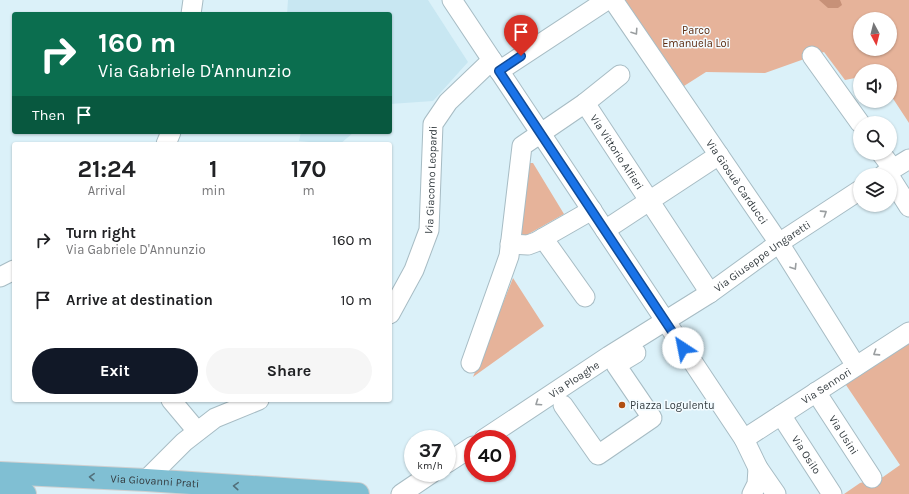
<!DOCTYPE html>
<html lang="en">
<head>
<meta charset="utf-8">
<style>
	:root { --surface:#fff; --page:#f6f6f6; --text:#202124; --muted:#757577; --accent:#111827 }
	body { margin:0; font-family:Karla,sans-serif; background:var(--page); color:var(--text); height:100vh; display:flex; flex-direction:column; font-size:15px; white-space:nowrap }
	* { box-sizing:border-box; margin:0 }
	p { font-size:13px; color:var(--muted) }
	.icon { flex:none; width:22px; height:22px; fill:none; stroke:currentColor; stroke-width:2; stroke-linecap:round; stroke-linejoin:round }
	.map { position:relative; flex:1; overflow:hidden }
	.panel { position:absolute; left:12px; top:142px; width:380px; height:260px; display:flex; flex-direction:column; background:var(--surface); border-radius:4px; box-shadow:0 1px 3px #0004 }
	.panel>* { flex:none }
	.top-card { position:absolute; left:12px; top:12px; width:380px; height:122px; border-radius:4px; box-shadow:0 1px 3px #0004; background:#0b6e4f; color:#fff; overflow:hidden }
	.needle { width:26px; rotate:173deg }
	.tools { position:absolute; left:853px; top:12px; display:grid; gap:8px }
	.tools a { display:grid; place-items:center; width:44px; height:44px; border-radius:50%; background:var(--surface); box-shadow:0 1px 3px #0004; font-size:20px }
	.speed { position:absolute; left:404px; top:430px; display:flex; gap:8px; font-size:20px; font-weight:700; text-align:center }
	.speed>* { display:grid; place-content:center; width:52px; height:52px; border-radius:50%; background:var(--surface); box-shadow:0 1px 3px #0004; line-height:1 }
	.speed small { font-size:10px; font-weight:400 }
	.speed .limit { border:6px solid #d22; background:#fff; color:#111 }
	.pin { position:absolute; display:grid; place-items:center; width:34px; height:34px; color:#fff; margin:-41px -17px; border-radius:50% 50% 50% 0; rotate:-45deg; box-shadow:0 0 4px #0007 }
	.pin .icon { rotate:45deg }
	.me { position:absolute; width:44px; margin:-22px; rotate:326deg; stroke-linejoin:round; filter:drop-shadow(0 0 3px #0008) }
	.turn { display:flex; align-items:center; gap:14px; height:84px; padding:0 20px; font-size:18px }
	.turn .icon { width:52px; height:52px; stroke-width:2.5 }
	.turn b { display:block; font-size:28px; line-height:34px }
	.then { display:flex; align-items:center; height:38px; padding:0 20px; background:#0003; gap:8px; font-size:15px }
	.eta { display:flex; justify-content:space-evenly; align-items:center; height:68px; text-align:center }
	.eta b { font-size:24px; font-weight:700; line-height:28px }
	.cta { display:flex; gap:8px; margin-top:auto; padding:8px 20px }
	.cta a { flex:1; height:46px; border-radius:24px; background:var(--accent); color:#fff; font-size:16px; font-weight:700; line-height:46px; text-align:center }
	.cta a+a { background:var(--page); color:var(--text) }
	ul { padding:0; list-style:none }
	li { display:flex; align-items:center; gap:12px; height:60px; padding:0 20px }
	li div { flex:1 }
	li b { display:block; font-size:15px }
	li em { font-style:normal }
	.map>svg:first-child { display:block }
	.built { fill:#c8e7f2 }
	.green { fill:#e6b39a; fill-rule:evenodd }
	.water { fill:#c79178 }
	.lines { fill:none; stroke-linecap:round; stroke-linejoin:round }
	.minor-casing { stroke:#a7bcc4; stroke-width:21 }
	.major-casing { stroke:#ced0d1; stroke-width:24 }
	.minor { stroke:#fff; stroke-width:19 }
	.major { stroke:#80bfd3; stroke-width:22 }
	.oneway { stroke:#9a9ea0 }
	.oneway2 { stroke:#52707b }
	.route-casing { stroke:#114b97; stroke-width:10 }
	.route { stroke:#1a73e8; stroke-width:7 }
	.poi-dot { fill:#b14f12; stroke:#f3fbff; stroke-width:1.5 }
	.labels { text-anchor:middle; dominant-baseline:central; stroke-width:3; stroke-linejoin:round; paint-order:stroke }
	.park-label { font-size:11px; fill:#5c290d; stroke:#f3fbff }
	.street-label { font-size:11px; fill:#343c40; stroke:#f3fbff }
	.poi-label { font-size:11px; fill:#343c40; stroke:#f3fbff; text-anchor:start }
</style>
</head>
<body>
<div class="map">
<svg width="909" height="494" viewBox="0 0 909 494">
	<rect width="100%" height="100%" fill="#dbf1f9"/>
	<!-- built -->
	<path class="built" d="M288 0H428L468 62 433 101 390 104V14H287Z
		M301 132H354L340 144H329L299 141Z"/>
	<!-- green -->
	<path class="green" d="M624 0H909V123L890 94V71H860V77L845 80 824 52 765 73 706 72 684 86ZM860 19H890V49H860Z
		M529 163H533L564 214 525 236 521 234V230Z
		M513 278 544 326 473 377Z
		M909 342V494H844L860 483 883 477 900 465 844 382Z"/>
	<!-- water -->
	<path class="water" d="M819 0H840L842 5 838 8H828Z"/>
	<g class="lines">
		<!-- minor casing -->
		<g class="minor-casing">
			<g id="minor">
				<path d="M452 0 744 439 758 468 776 494"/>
				<path id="s1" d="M613 0 779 243 856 366"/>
				<path d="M191 14 193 0"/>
				<path d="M812 56 860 123"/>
				<path d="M499 71 607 0"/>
				<path d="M585 103 620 75"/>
				<path d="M166 144 171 132"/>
				<path d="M881 153 893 169"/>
				<path d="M883 175 909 159"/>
				<path d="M890 177 909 207"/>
				<path d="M605 230 719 155"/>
				<path d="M543 238 585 297"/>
				<path d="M510 244 528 245 536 242 592 210"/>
				<path d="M0 277 14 270"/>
				<path id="s2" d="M390 314 414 270 429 230 433 124 448 102 492 60"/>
				<path id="s3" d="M471 363 509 256 522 146 585 103 710 293"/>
				<path id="s4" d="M816 392 872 478"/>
				<path d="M171 400 197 431"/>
				<path d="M563 405 598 455 652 418 616 365 636 353"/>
				<path id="s5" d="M781 415 832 494"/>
				<path id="s6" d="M484 439 609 356 710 293 779 243 860 190"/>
				<path id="s7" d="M744 439 909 332"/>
				<path d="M447 463 473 446"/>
				<path d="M146 480 184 442 215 418 259 400"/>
				<path d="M401 494 432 473"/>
				<path d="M752 494 757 484 758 468"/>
			</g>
		</g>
		<!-- major casing -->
		<g class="major-casing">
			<g id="major">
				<path id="s8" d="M0 473 146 480 358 494"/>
				<path d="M0 494H25"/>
			</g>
		</g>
		<!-- minor -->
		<use href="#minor" class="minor"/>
		<!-- major -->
		<use href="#major" class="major"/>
	</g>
	<!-- one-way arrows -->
	<defs><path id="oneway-chevron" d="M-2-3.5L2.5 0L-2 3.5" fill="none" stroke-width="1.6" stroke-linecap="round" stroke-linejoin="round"/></defs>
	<g class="oneway">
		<use href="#oneway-chevron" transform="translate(635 32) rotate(56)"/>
		<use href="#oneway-chevron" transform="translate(824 213) rotate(-33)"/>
		<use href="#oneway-chevron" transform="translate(794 267) rotate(58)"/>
		<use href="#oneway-chevron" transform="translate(876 353) rotate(147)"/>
		<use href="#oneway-chevron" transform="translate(538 403) rotate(146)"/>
	</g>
	<g class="oneway2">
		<use href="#oneway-chevron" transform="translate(92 477) rotate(-177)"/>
		<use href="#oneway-chevron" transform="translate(236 486) rotate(-176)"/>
	</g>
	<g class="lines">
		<!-- route casing -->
		<g class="route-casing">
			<path id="route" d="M521 56 499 71 683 348"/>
		</g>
		<!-- route -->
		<use href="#route" class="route"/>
	</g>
	<!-- markers -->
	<circle class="poi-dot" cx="622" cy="405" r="4"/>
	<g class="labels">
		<!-- park labels -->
		<g class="park-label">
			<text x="696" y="30">Parco<tspan x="696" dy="13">Emanuela Loi</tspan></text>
		</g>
		<!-- street labels -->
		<g class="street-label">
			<text stroke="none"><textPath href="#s3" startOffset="359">Via Vittorio Alfieri</textPath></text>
			<text stroke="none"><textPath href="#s2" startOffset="143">Via Giacomo Leopardi</textPath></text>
			<text stroke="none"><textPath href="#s1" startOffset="220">Via Giosuè Carducci</textPath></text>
			<text stroke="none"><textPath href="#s6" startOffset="333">Via Giuseppe Ungaretti</textPath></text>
			<text stroke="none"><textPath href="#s6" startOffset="108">Via Ploaghe</textPath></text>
			<text stroke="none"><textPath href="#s7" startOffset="98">Via Sennori</textPath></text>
			<text stroke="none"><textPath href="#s4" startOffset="51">Via Usini</textPath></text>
			<text stroke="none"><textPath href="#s5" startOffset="47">Via Osilo</textPath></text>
			<text stroke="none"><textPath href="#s8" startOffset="155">Via Giovanni Prati</textPath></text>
		</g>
		<!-- poi labels -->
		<g class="poi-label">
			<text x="630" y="405">Piazza Logulentu</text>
		</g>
	</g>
</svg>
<div class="tools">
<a><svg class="needle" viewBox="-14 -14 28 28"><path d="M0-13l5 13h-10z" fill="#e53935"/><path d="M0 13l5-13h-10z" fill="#757577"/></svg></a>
<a><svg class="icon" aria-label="sound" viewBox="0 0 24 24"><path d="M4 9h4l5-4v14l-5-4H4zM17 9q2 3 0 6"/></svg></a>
<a><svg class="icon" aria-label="search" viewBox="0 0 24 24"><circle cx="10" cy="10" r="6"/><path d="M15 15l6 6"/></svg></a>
<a><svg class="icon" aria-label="layers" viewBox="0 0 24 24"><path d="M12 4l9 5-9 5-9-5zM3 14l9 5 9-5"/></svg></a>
</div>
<div class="speed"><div>37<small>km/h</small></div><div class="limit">40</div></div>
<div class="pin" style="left:521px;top:56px;background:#d93025"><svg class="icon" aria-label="arrive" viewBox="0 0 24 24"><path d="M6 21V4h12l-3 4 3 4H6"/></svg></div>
<svg class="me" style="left:683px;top:348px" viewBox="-20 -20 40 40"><circle r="19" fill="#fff"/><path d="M0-13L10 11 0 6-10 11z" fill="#1a73e8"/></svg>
<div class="top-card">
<div class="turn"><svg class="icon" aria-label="right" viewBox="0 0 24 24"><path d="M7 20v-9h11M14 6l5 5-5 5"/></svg><div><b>160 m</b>Via Gabriele D'Annunzio</div></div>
<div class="then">Then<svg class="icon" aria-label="arrive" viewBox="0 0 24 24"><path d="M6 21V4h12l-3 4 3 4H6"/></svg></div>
</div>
<section class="panel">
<div class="eta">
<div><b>21:24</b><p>Arrival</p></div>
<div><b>1</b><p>min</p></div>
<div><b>170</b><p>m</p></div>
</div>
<ul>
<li><svg class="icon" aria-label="right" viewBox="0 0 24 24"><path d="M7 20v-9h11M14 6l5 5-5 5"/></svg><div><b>Turn right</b><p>Via Gabriele D'Annunzio</p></div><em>160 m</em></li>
<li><svg class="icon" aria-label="arrive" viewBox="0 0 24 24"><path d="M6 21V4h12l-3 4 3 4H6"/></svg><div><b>Arrive at destination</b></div><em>10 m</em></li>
</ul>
<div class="cta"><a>Exit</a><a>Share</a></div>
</section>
</div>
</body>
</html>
